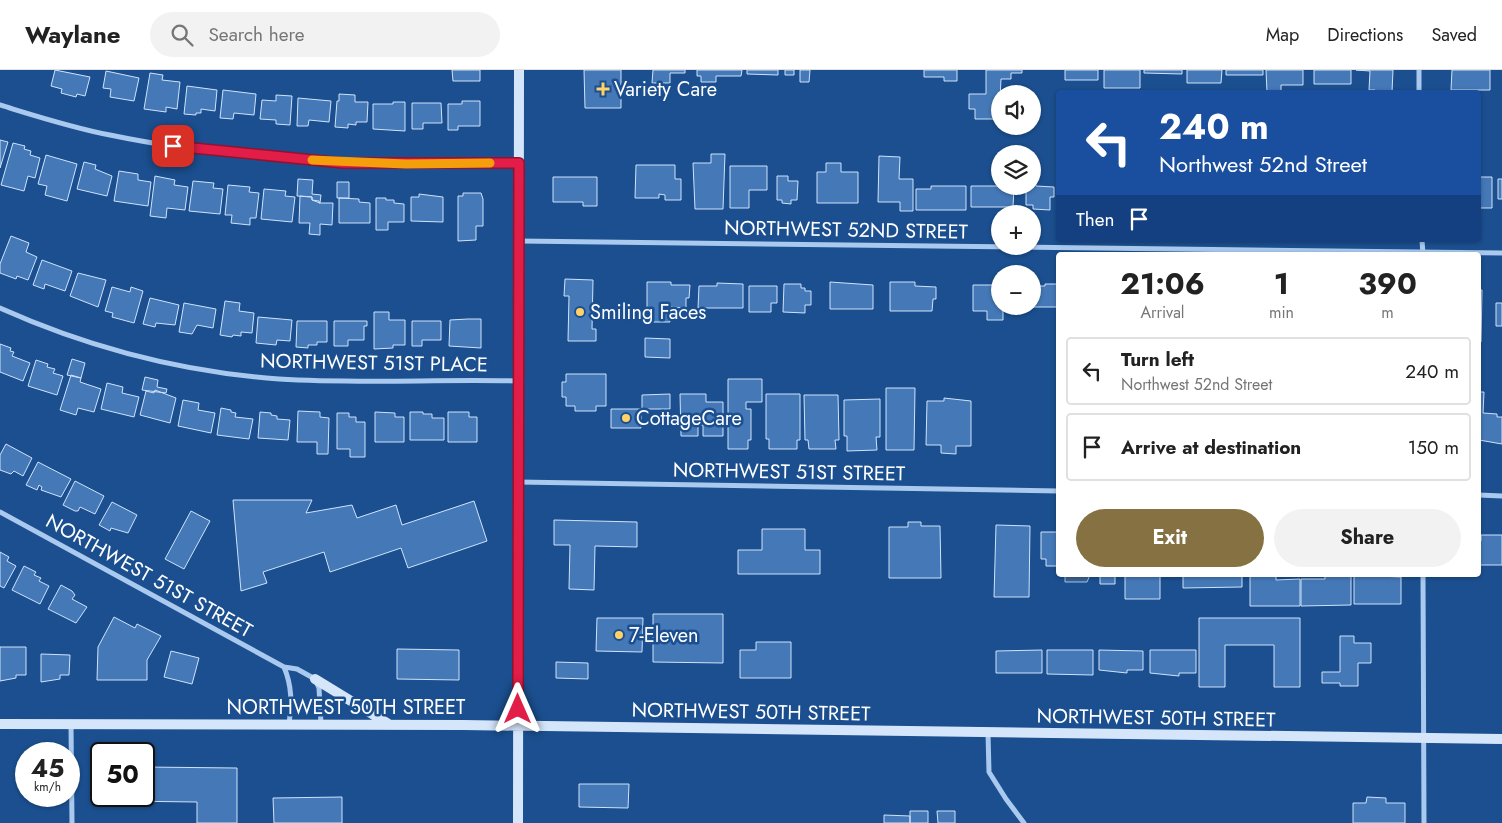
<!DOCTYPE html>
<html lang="en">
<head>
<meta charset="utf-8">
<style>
	:root { --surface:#fff; --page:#f2f2f2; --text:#222; --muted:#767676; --line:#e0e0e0; --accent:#857141 }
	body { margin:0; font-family:Jost,sans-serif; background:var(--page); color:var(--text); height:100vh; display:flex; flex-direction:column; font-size:19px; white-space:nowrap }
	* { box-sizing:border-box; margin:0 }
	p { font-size:16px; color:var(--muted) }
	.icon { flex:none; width:28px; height:28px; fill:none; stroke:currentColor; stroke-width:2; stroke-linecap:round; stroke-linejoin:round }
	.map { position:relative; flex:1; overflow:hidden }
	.details { position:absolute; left:1056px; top:182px; width:425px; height:325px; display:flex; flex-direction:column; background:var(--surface); border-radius:5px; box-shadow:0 1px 4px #0004 }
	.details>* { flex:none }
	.top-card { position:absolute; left:1056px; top:20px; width:425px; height:152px; border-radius:5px; box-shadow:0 1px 4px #0004; background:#1a4fa0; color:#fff; overflow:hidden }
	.tools { position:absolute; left:991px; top:15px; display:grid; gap:10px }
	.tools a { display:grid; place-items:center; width:50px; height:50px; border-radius:50%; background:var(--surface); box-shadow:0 1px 4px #0004; font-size:25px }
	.speed { position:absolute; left:15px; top:672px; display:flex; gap:10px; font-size:25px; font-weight:700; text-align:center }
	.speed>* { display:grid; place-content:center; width:65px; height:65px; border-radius:50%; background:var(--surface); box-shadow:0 1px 4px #0004; line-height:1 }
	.speed small { font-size:12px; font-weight:400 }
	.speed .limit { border:2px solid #111; border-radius:8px; background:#fff; color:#111 }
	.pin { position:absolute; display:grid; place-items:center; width:42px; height:42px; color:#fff; margin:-21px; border-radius:10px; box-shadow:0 2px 8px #0006 }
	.me { position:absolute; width:55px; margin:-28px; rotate:0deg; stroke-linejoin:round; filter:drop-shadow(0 0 4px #0008) }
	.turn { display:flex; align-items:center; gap:18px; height:105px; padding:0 20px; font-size:22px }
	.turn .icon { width:65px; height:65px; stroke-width:2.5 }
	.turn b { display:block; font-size:35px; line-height:42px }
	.then { display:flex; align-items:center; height:48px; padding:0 20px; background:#0003; gap:10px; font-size:19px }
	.eta { display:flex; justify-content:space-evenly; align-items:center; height:85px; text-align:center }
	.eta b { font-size:30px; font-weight:700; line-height:35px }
	.button { display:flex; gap:10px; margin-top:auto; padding:10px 20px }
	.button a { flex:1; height:58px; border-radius:30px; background:var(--accent); color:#fff; font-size:20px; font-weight:700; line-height:58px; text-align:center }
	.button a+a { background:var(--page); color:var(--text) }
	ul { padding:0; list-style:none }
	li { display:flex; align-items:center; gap:15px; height:68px; margin:0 10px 8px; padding:0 10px; border:2px solid var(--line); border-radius:5px }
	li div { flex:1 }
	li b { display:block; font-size:19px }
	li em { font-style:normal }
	header { display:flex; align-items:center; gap:30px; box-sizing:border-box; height:70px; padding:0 25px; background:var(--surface); border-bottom:1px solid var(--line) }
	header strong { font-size:24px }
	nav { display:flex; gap:28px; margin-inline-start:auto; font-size:18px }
	.search { width:350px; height:45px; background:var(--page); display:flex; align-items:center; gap:12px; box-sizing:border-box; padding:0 18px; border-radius:28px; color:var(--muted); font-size:19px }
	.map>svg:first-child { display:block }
	.water { fill:#3c6290; stroke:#9cc4f0 }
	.building { fill:#4478b7; stroke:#cfe3fa }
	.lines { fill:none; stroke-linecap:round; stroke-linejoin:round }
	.minor { stroke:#a9c9ee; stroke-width:5 }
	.secondary { stroke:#d6e6fa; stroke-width:10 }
	.route-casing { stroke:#92132f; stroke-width:12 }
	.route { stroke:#e11d48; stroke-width:9 }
	.slow { stroke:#f59e0b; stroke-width:9 }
	.poi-dot { fill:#ffd166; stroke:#1b4f8f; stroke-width:2 }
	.labels { text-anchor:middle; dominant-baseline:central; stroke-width:5; stroke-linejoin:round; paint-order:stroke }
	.poi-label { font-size:20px; fill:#fff; stroke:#1b4f8f; text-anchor:start }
	.street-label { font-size:20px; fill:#fff; stroke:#1b4f8f }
</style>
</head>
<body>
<header>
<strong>Waylane</strong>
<div class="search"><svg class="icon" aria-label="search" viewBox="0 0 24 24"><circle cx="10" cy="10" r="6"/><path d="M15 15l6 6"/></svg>Search here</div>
<nav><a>Map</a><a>Directions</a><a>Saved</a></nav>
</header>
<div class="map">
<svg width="1502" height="753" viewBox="0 0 1502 753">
	<rect width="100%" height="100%" fill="#1b4f8f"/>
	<!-- water -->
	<path class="water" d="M1065 505H1090L1087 512H1065Z"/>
	<!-- building -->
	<path class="building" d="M55 0 90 7 85 26 77 24 76 27 61 23 62 19 51 16Z
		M452 0H480V11H453Z
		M584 0H621V38H585Z
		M653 0H685V3H670V13H652Z
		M697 0H742L741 6H716V12H701V6H697Z
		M747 0H778V5L747 4Z
		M785 0H794V5H785Z
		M800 0H810L809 12H800Z
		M924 0H957V11H944V7H924Z
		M986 0H1022V3H1011V9H1001L999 49H975V39H969V24H986Z
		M1065 0H1098V10H1065Z
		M1104 0H1140V18H1104Z
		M1144 0H1182V4L1144 3Z
		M1187 0H1222L1221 13H1187Z
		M1226 0H1263V5H1226Z
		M1266 0H1303V15H1281V22H1267Z
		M1314 0H1351V14H1314Z
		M1356 0H1393L1392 22H1375V20H1369L1370 1Z
		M1452 0H1490V20H1451Z
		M106 1 139 8 134 31 110 27 111 19 103 18Z
		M150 3 163 5 162 10 180 12 177 39 166 37V42L144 39Z
		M187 16 217 20 215 41 201 39V43H196V45L184 44Z
		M223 20 256 24 254 45 234 43 233 49 220 48Z
		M339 24 355 25V32H368L367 52H356V55L348 54V58L335 57 337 31H339Z
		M276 25 292 26 290 55 276 54V50L260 49 262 30 276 31Z
		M298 28 331 31 329 52 309 50 308 56H297Z
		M462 31H480V56H458V60H448V34H462Z
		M393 32H405V61L373 59V34H393Z
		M412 33H441L442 53H423V59H412Z
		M0 70 8 72 0 98Z
		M13 73 25 76 24 79 31 81 30 85 40 88 35 108 28 106 24 121 1 115Z
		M711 84H725L723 139H695L693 93H711Z
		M46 85 77 94 67 131 45 125 47 116 38 114Z
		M879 86 900 87 899 109H913V141H900V132H878Z
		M84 92 96 95 95 99 112 106 107 126 77 119Z
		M826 93H841V102H858V133H817V102H826Z
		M636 95H675V109H681V130H665V125L659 124V128H635Z
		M730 96H767V120H749V138H730Z
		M1032 98 1036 116 1054 117V127H1050V140L1033 139V135H1026V119H1022V116H1032Z
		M119 101 138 104V110L151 112 148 136 114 131Z
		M998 104H1000V116H1014L1013 137H971V116H998Z
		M155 106 175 110 174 115 188 117 185 140 167 138 166 148 150 146Z
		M777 106H788V111H798L797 130H791V134L782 133V130H777Z
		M553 107H597V136H583V132H553Z
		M1479 107H1492V138H1479Z
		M298 109 313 110 312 124 321 125 320 133 312 130V127L297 126Z
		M1498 109H1502V129H1498Z
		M193 111 214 113 213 118 223 119 220 144 189 141Z
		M337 112H349V128H337Z
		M228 115 250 117 249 122 259 123 256 148H250V155L231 153 232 145H225Z
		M931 116H966V140H916V119H931Z
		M264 119 286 121 285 126 295 127 292 152 261 149Z
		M463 123H481L483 129V156H476V170L458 171V126H463Z
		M419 124 443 127V152L411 151V127H419Z
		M300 126 312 127V130L319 131V133H333L332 155 320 154V165L309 164 310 153H299Z
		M339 128 359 129V132L370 133V153H339Z
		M376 128H386V130H394V133L404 134V152H388V160H376Z
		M11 166 29 173 26 182 37 187 28 210 17 206 16 209 0 203V194Z
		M42 190 72 201 65 221 45 214 44 219 33 215Z
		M78 203 106 210 98 237 70 226Z
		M565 209 593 210 592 259H596V271H568L569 226H564Z
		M647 212H671V215H690L689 228H686V238L671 237 670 252H652V239H647Z
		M830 212 873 215V239H830Z
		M890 212H915V216L936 217V229H933L932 241H890Z
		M717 213 743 214V238H698L699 216H717Z
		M784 214H801V218H805V221H811V235H805V243L783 242Z
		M1045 214H1059V237H1031L1032 216H1045Z
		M973 215H1000V236H1023V240H1003V250H987V241H973Z
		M749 216H777V233H771V242H749Z
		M112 217 130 222 131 217 143 221 134 253 112 247 113 243 105 241Z
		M1479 220H1482L1481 272H1479Z
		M150 228 179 235 175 255 156 253 155 257 143 254Z
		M225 231 240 233 239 241 254 243 252 263 241 262V266L233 265 232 267 220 265Z
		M184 233 216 239 213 258 197 255 192 264 179 262Z
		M1496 233H1502V256H1496Z
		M374 242H389V250H405V275H393V278L374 279Z
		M258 247 292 250 290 271 277 270 276 275 256 273Z
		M468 249H481V278L449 276 450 250Z
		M297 251H327V272H317V275H308V278L296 277Z
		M334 251H367V256H364V270H348V276H334Z
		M412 251H441V270H422V276H412Z
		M645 268 670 269V288L645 287Z
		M0 274 11 278 10 281 14 282 12 286 30 293 23 311 0 302Z
		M72 289 85 293 81 308 67 305Z
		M36 290 48 294 47 297 55 299 53 303 63 306 57 325 28 316Z
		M566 304H606V336H596V341H575V336H566V327H562V312H566Z
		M71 305 81 308 80 312 101 319 94 342 78 338 76 345 60 340Z
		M145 307 158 310 157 317 167 319 166 323 142 320Z
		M728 309H762V332H746V339H751V370H748V379H728Z
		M107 313 123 317 122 323 139 327 134 347 101 339Z
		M886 318H915L914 380H886Z
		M155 320 176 328 170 353 140 345 146 321 154 323Z
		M1479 322H1484L1483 343 1497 344V347H1502V374L1479 370Z
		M670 324V339H642V325Z
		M680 324H706V332H723V366H703V355H698V366H681Z
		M766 324H800V370H797V379H769V369H766Z
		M804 325H838L839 370H835L836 379H809L808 370H805Z
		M944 328 971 331V376H956V384L941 383V375H926L927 331H944Z
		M880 329V367H876L877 380 847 381V366H844V330Z
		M183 330 199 333 198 340 215 343 211 363 178 356Z
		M221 338 231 340V342L236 343 235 347 253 349 249 369 217 365Z
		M611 339H641V358H611Z
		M298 341 320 342V347L329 348 328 384H317V372H297Z
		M260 342 271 343V345L277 346V349L290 350 288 370 258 368Z
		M375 342 395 343V347H404V372H375Z
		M410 342H423V344H432V348H444V370H410Z
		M448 342H469V347H477V372H448Z
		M337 343H349V347H356V352H365V387H350V379H337Z
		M6 374 32 388 23 406 14 401 11 404 0 400V385Z
		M38 392 71 409 61 427 41 420 42 417 39 415 37 420 26 415Z
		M75 411 104 426 95 444 80 437 78 441H75L63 435Z
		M233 430H312L306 443 352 435 357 448 396 435 402 455 474 431 487 471 408 498 401 478 330 502 324 482 263 502 267 513 241 521Z
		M112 432 137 445 128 463 111 458 110 461 99 455Z
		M191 441 210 451 184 499 165 489Z
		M554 450 637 452V477L595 476 594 520 569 519 570 475H554Z
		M908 452H921V456H940L941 508H889V457H908Z
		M996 455 1030 456 1029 527H994Z
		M762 459H805V480H820V504H738V480H762Z
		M1041 462H1059V496H1046V489H1041Z
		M1481 465H1502V495H1479V471H1481Z
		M0 482 9 487 7 491 16 496 4 518 0 516Z
		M24 496 36 502 34 505 41 508 39 511 49 516 40 534 12 520Z
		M1100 505H1115V514H1100Z
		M1125 505H1160V529H1125Z
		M1183 505H1242V517L1183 518Z
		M1250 505H1276V510L1300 509V536H1250Z
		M1325 505H1351V535L1301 536V509H1325Z
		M1354 505 1401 507V534H1354Z
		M61 515 72 521 75 525 72 529 87 537 76 553 48 539Z
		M653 544H723V593L653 592Z
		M114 547 135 558 137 554 161 566 147 590V610H97L98 577Z
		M597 548H643L642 582 596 581Z
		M1199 548H1300V617H1274V575H1225V617H1199Z
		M1340 566H1354V573H1371V593H1358V616H1340V613H1322V602H1340Z
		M756 572H791V608H740V580H756Z
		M0 577H26V605H16V608L0 611Z
		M397 579 459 580V610L397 609Z
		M1042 580V603H996V581Z
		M1047 580H1093V605L1047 604Z
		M1099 580 1143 581V600H1127V603L1099 600Z
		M1150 580H1196V603H1179V606L1150 603Z
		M171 581 199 588 192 614 164 607Z
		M41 584 70 585 69 605H60V609L41 612Z
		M556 592 588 593V609L556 608Z
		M144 697 237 698V753H197V732L120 731V726H144Z
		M579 714H629L628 738 579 737Z
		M342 727V753H274L273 728Z
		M1367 727 1386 728V733H1405V753H1353V733H1366Z
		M910 741H928V753H910Z
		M937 741H955V753H938Z
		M884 745 910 746V753H884Z"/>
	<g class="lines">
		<!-- minor -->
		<path class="minor" d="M1419 0V22
			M0 35C36 46 73 58 110 65 244 93 382 94 519 93
			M1422 170 1423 185
			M519 171 1502 183
			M0 238C87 277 183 302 279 309 358 314 438 309 518 311
			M518 412 1059 421
			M1479 425 1502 426
			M0 442 284 597 297 599 315 609 319 618 321 654
			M1423 505 1424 753
			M284 597C292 616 292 633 289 654
			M71 654 72 753
			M988 663 989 702 1006 729 1024 753"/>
		<!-- secondary -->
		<path class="secondary" d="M315 609 387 653
			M0 654 463 655 1502 669
			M518 753 519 0"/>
	</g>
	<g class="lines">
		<!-- route casing -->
		<g class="route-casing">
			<path id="route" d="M173 76 343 93H519L518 639"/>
		</g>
		<!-- route -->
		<use href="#route" class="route"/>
		<!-- slow -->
		<path class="slow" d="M312 90 406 94 490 93"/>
	</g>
	<!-- markers -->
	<g class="poi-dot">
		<path d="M600.5 11.5h5v5h5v5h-5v5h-5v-5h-5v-5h5z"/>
		<circle cx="580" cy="242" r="5"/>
		<circle cx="626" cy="348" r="5"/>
		<circle cx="619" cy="565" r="5"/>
	</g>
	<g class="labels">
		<!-- poi labels -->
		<g class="poi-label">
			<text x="614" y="19">Variety Care</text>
			<text x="590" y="242">Smiling Faces</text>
			<text x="636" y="348">CottageCare</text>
			<text x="629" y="565">7-Eleven</text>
		</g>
		<!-- street labels -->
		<g class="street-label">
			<text transform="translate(846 160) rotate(1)">NORTHWEST 52ND STREET</text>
			<text transform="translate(374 293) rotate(1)">NORTHWEST 51ST PLACE</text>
			<text transform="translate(789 402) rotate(1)">NORTHWEST 51ST STREET</text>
			<text transform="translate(149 506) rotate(29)">NORTHWEST 51ST STREET</text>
			<text x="346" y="637">NORTHWEST 50TH STREET</text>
			<text transform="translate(751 642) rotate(1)">NORTHWEST 50TH STREET</text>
			<text transform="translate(1156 648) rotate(1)">NORTHWEST 50TH STREET</text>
		</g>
	</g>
</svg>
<div class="tools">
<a><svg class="icon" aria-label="sound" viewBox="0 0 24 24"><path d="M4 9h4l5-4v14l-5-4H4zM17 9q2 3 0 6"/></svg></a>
<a><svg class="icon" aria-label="layers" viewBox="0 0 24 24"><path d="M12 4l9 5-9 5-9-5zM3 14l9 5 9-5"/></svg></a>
<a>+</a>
<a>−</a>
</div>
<div class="speed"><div>45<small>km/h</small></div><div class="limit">50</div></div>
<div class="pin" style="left:173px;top:76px;background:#d93025"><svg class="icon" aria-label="arrive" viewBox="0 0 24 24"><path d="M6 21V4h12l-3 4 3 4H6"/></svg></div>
<svg class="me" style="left:518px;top:639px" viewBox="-20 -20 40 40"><path d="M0-17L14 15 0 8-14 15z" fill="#e11d48" stroke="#fff" stroke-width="4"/></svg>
<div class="top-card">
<div class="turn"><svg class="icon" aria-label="left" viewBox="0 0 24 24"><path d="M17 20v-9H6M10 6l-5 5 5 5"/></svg><div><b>240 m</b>Northwest 52nd Street</div></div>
<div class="then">Then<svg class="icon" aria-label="arrive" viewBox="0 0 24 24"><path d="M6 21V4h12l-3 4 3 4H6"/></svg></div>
</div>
<section class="details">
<div class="eta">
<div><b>21:06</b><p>Arrival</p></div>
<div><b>1</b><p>min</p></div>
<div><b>390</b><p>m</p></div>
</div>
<ul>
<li><svg class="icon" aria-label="left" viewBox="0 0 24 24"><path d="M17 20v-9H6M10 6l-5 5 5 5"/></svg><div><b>Turn left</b><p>Northwest 52nd Street</p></div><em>240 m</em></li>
<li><svg class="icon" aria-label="arrive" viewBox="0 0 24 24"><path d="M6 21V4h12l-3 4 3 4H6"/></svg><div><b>Arrive at destination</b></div><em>150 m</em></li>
</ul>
<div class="button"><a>Exit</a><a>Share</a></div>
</section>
</div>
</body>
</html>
